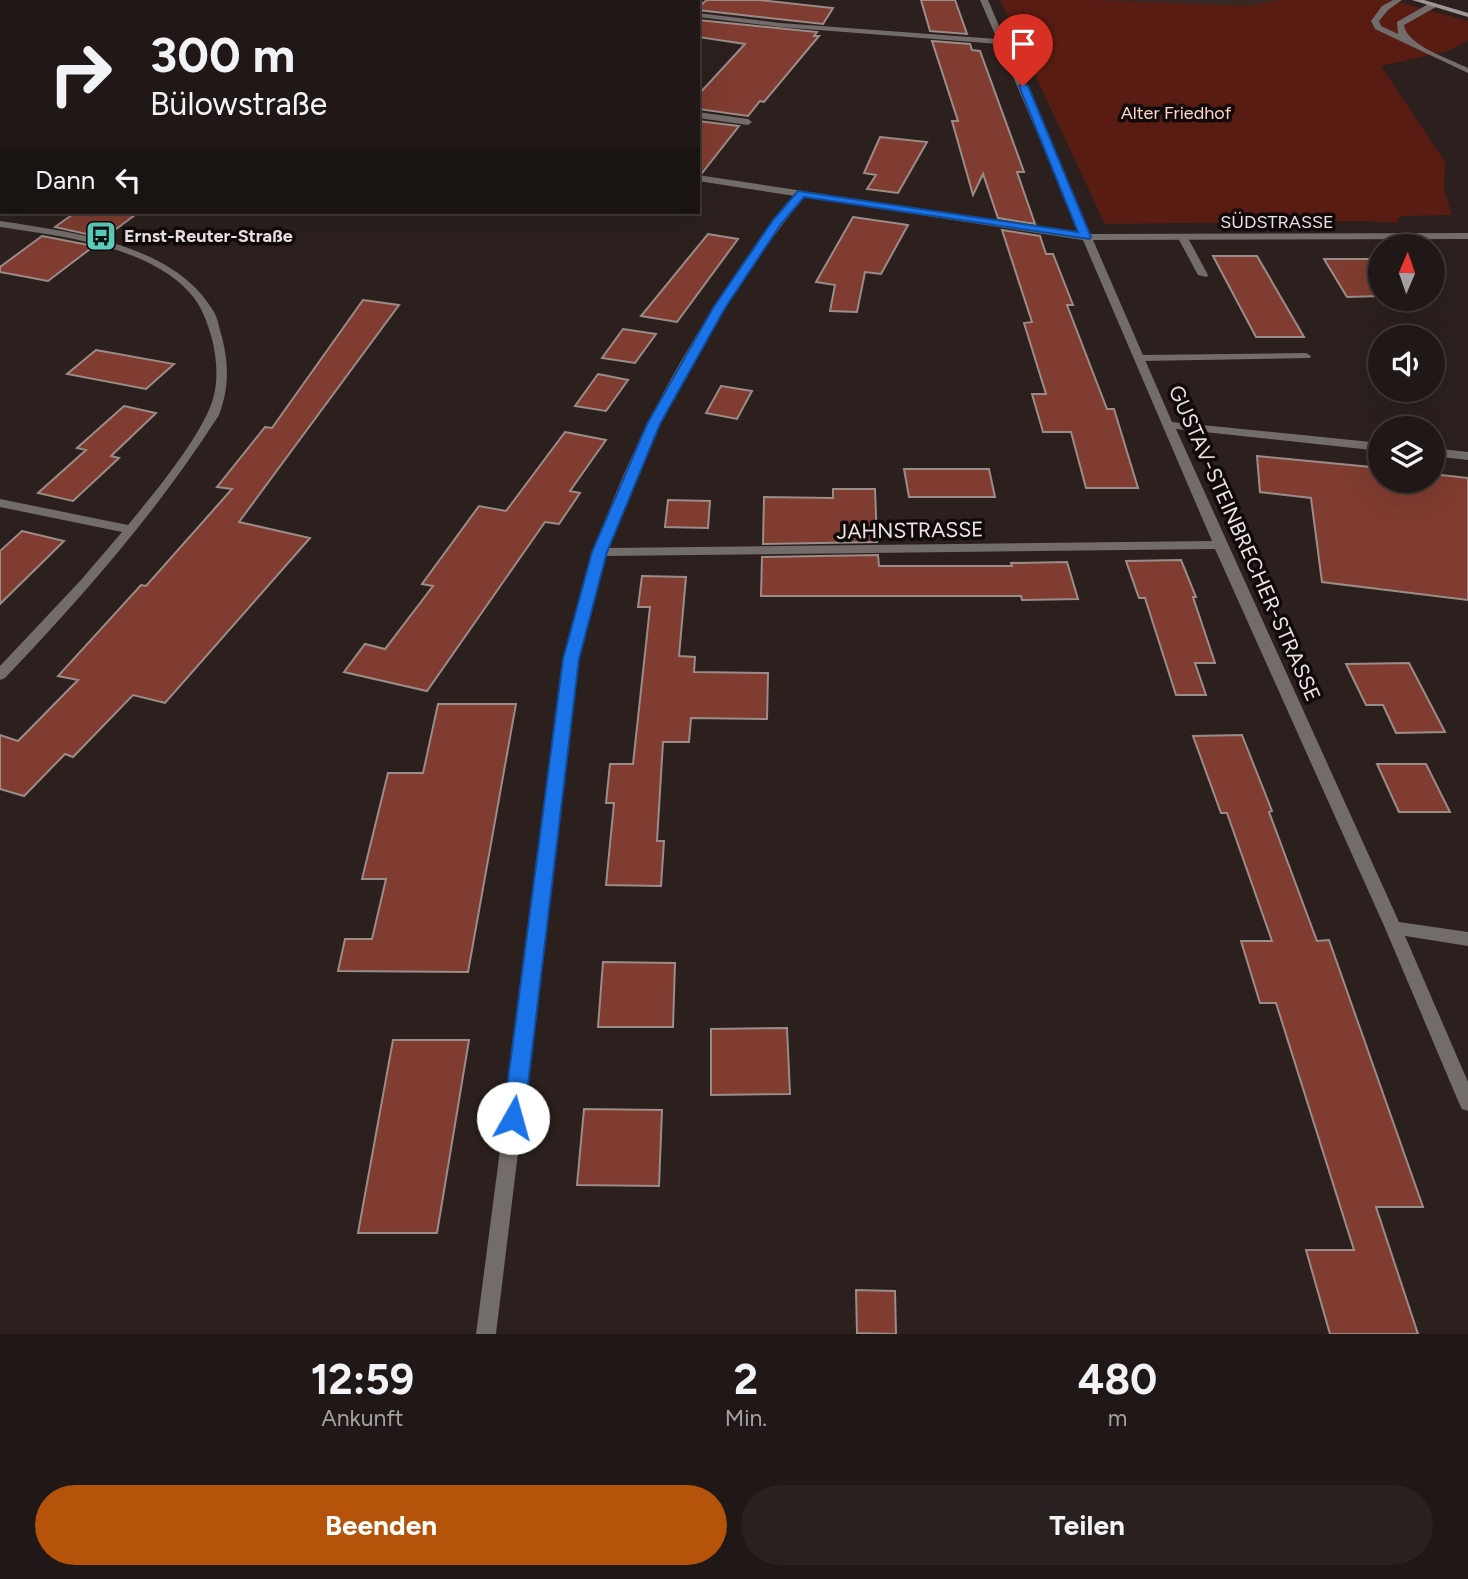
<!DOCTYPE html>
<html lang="de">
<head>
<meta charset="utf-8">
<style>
	:root { --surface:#201816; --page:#28211f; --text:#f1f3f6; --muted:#a2a0a1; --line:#3d3735; --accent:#b45309 }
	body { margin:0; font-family:Figtree,sans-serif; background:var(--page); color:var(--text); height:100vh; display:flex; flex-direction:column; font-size:26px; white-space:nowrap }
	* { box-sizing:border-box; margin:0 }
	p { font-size:23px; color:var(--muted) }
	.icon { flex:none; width:38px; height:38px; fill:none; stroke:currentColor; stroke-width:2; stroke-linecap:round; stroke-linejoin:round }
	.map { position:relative; height:1334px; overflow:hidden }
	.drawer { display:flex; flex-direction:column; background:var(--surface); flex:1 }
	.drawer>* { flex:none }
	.top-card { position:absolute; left:0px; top:0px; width:700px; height:214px; box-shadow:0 7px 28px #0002,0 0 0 2px var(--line); background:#201816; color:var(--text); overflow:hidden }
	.needle { width:46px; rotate:2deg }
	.controls { position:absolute; left:1368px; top:234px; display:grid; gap:14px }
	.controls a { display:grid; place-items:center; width:77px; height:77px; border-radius:50%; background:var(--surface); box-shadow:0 7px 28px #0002,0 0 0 2px var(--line); font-size:35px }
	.pin { position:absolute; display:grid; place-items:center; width:60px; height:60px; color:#fff; margin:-72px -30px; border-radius:50% 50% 50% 0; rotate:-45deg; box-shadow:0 0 7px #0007 }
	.pin .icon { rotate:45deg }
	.me { position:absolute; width:77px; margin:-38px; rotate:7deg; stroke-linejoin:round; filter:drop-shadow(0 0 5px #0008) }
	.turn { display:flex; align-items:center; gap:24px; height:147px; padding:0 35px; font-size:32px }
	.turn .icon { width:91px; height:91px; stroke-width:2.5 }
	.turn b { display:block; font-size:49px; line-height:60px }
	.then { display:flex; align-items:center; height:66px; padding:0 35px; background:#0003; gap:14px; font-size:26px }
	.eta { display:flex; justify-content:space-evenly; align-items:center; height:119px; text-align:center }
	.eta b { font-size:42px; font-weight:700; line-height:49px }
	.cta { display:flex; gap:14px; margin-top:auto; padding:14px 35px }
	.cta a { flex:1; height:80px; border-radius:42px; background:var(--accent); color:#fff; font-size:28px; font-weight:700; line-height:80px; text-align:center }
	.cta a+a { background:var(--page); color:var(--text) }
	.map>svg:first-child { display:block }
	.built { fill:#392724 }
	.green { fill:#591c12 }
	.building { fill:#803c30; stroke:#9a8c89; stroke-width:2 }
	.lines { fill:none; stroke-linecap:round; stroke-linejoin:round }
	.lane { fill:#726c6b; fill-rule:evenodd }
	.street { fill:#726c6b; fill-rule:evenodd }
	.secondary { fill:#a09694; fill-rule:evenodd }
	.route { fill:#1a73e8; stroke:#114b97; stroke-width:2 }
	.labels { text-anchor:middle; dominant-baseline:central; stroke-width:7; stroke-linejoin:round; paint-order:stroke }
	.far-park-label { font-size:18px; fill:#fdd2c9; stroke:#100b0a }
	.far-street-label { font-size:18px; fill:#ebe3e2; stroke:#100b0a }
	.far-poi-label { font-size:18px; font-weight:bold; fill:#ebe3e2; stroke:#100b0a; text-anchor:start }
	.street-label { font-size:21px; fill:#ebe3e2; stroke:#100b0a }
</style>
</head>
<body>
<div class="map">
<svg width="1468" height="1334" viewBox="0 0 1468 1334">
	<rect width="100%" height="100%" fill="#2b201d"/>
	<!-- built -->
	<path class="built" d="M1089 0H1280L1249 6Z"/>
	<!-- green -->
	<path class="green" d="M1000 0H1089L1249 6 1280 0H1392L1468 21V40L1448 51 1381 66 1445 162 1444 189 1452 215 1400 216 1397 223 1362 221 1105 224Z"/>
	<!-- building -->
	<path class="building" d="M707 0H759L833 8 823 24 698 10V7Z
		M921 0H955L967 34 930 31Z
		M698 20 817 32 814 36H819L764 102 760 101 748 116 698 109V95L745 44 698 37Z
		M932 41 970 44 972 50 980 51 1024 172H1017L1035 224 998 218 983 174 973 195 952 121H958Z
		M698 121 739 126 702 173 698 172Z
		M880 137 927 142 898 193 867 189 876 175 864 173Z
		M76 212H139L104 238 55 227Z
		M853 217 908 225 881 274 865 272 857 312 830 311 835 285 816 282Z
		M1002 230 1040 236 1046 254H1053L1073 305H1067L1107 409H1114L1138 488H1086L1071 432H1043L1032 394H1046L1024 323 1032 322Z
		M708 234 738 239 677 322 641 316Z
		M42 236 94 246 48 281 0 272V267Z
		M1213 256H1257L1304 337H1256Z
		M1324 259H1381V296L1347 297Z
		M363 300 399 305 239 522 310 538 165 703 133 695 73 757 65 754 24 796 0 789V735L18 741 78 680 58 676 141 585 146 586 232 489 217 487 265 427 272 428Z
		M623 329 656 334 635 363 602 358Z
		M96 350 174 364 146 389 67 374Z
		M598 374 628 380 606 411 575 406Z
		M721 386 752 391 737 419 706 413Z
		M124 406 156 413 111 456 119 458 73 501 38 493 86 450 77 448Z
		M565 432 606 440 570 491 580 493 559 524 545 522 427 691 344 672 365 644 385 649 433 586 422 584 479 506 506 511Z
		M1257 456 1381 468V481H1433V474L1468 478V600L1322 582 1311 498 1260 492Z
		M904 469H989L995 497H909Z
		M833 489H875L877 542 763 544 764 497 833 498Z
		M668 500 710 501 708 528 665 527Z
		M22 531 64 541 0 604V551Z
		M878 555 879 566H1012L1011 563 1067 562 1078 599 1022 600 1021 596H761L762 557Z
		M1181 560 1196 597H1193L1215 663H1195L1206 695H1176L1145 598H1139L1126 561Z
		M642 576 686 577 679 656 695 657 694 672 768 673 767 719 691 718 689 742H663L657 841H664L661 886 606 885 614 803H606L610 764H633L650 607H638Z
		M1409 663 1445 732 1396 733 1383 705H1366L1346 664Z
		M438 704H516L468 972 338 971 345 939H372L386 879H362L388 773H423Z
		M1242 735 1272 811 1269 812 1317 941 1329 940 1423 1207H1376L1418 1334H1330L1306 1250H1354L1276 1003H1260L1241 941H1272L1227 813H1221L1193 736Z
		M1377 764H1426L1450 812H1399Z
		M603 962 675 963 673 1027H598Z
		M787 1028 790 1094 711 1095V1029Z
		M393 1040H469L437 1233H358Z
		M584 1109 662 1110 659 1186 577 1185Z
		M856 1290 895 1291 896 1334 857 1333Z"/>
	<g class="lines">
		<!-- lane -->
		<path class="lane" d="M0 104 2 105V110H0Z
			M1180 236 1188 238 1208 275 1207 277 1198 275 1178 238Z
			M1306 353 1311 356 1310 358 1141 361 1136 358 1141 355Z"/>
		<!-- street -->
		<path class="street" d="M154 0H165L151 2Z
			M625 0 641 2H627Z
			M980 0H988L1005 40 1009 42 1007 44 1090 234 1468 233V239L1093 240 1172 422 1381 443V451L1176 429 1399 922 1468 932V946L1405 936 1468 1082V1111L1462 1109 1459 1103 1385 928 1215 549 605 556 578 659 496 1334H476L564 659C574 623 581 586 594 551 639 421 709 302 795 196L698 181V175L1080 233 999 44 780 27 698 17V13L780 23 997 39ZM804 197 1083 240 1212 541 608 548C654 420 719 303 804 197Z
			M1393 0H1402L1388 10 1379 21 1381 26 1398 34 1397 22 1430 3H1436V7L1404 25C1406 45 1450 59 1468 68V73L1375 29 1371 21 1382 6Z
			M0 30H2V34H0Z
			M698 112 748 119 752 122 748 125 698 118Z
			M0 221C71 232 174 243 214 312 218 319 219 328 222 337 229 365 229 388 219 415 157 512 84 595 5 678L0 680V666L81 580 122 532 0 507V499L128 525C153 495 192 447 208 412 219 389 218 364 212 339 207 322 202 306 189 292 146 245 59 236 0 227Z
			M1433 448 1468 452V460L1433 456Z"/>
		<!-- secondary -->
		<path class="secondary" d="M500 0H512L510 2Z
			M1412 0H1424L1468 13V17Z
			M0 120H2V126H0Z"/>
	</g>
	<!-- route -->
	<path class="route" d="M1023 83 1028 86 1091 237 1089 239 804 197 781 224 725 308 660 424 607 552 579 659 524 1118 521 1125 513 1127 506 1125 503 1118 563 659 592 552 647 424 713 308 773 220 798 191 1078 232 1019 86Z"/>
	<!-- icons -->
	<defs>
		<g id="bus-square" transform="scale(1.575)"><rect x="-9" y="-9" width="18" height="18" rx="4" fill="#5bcebc" stroke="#100b0a"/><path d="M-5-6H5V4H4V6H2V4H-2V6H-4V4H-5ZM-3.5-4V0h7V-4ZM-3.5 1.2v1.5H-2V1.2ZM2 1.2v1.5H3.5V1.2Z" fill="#111"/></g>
	</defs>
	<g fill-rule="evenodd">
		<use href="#bus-square" x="101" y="236"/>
	</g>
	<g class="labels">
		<!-- far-park labels -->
		<g class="far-park-label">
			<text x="1176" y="113">Alter Friedhof</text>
		</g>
		<!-- far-street labels -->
		<g class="far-street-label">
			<text x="1277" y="222">SÜDSTRASSE</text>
		</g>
		<!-- far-poi labels -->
		<g class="far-poi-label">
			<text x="124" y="236">Ernst-Reuter-Straße</text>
		</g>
		<!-- street labels -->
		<g class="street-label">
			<text transform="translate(910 530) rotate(-1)">JAHNSTRASSE</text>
			<text transform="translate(1245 543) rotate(66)">GUSTAV-STEINBRECHER-STRASSE</text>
		</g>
	</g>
</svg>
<div class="controls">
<a><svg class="needle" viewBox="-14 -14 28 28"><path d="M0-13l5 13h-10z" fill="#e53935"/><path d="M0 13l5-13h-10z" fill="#a2a0a1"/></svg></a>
<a><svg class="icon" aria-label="sound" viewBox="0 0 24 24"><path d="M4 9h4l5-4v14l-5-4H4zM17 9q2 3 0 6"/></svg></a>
<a><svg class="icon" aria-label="layers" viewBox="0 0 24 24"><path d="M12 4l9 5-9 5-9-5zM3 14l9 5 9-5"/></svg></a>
</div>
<div class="pin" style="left:1023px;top:86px;background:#d93025"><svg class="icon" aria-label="arrive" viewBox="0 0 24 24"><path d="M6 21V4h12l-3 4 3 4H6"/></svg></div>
<svg class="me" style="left:513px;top:1118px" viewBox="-20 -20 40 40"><circle r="19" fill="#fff"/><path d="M0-13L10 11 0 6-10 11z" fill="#1a73e8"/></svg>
<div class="top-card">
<div class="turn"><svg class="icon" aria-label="right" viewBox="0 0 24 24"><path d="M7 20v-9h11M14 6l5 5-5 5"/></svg><div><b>300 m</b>Bülowstraße</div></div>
<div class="then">Dann<svg class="icon" aria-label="left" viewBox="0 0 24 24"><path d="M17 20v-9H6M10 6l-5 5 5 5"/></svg></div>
</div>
</div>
<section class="drawer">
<div class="eta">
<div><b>12:59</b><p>Ankunft</p></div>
<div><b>2</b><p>Min.</p></div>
<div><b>480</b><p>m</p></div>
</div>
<div class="cta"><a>Beenden</a><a>Teilen</a></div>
</section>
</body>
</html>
